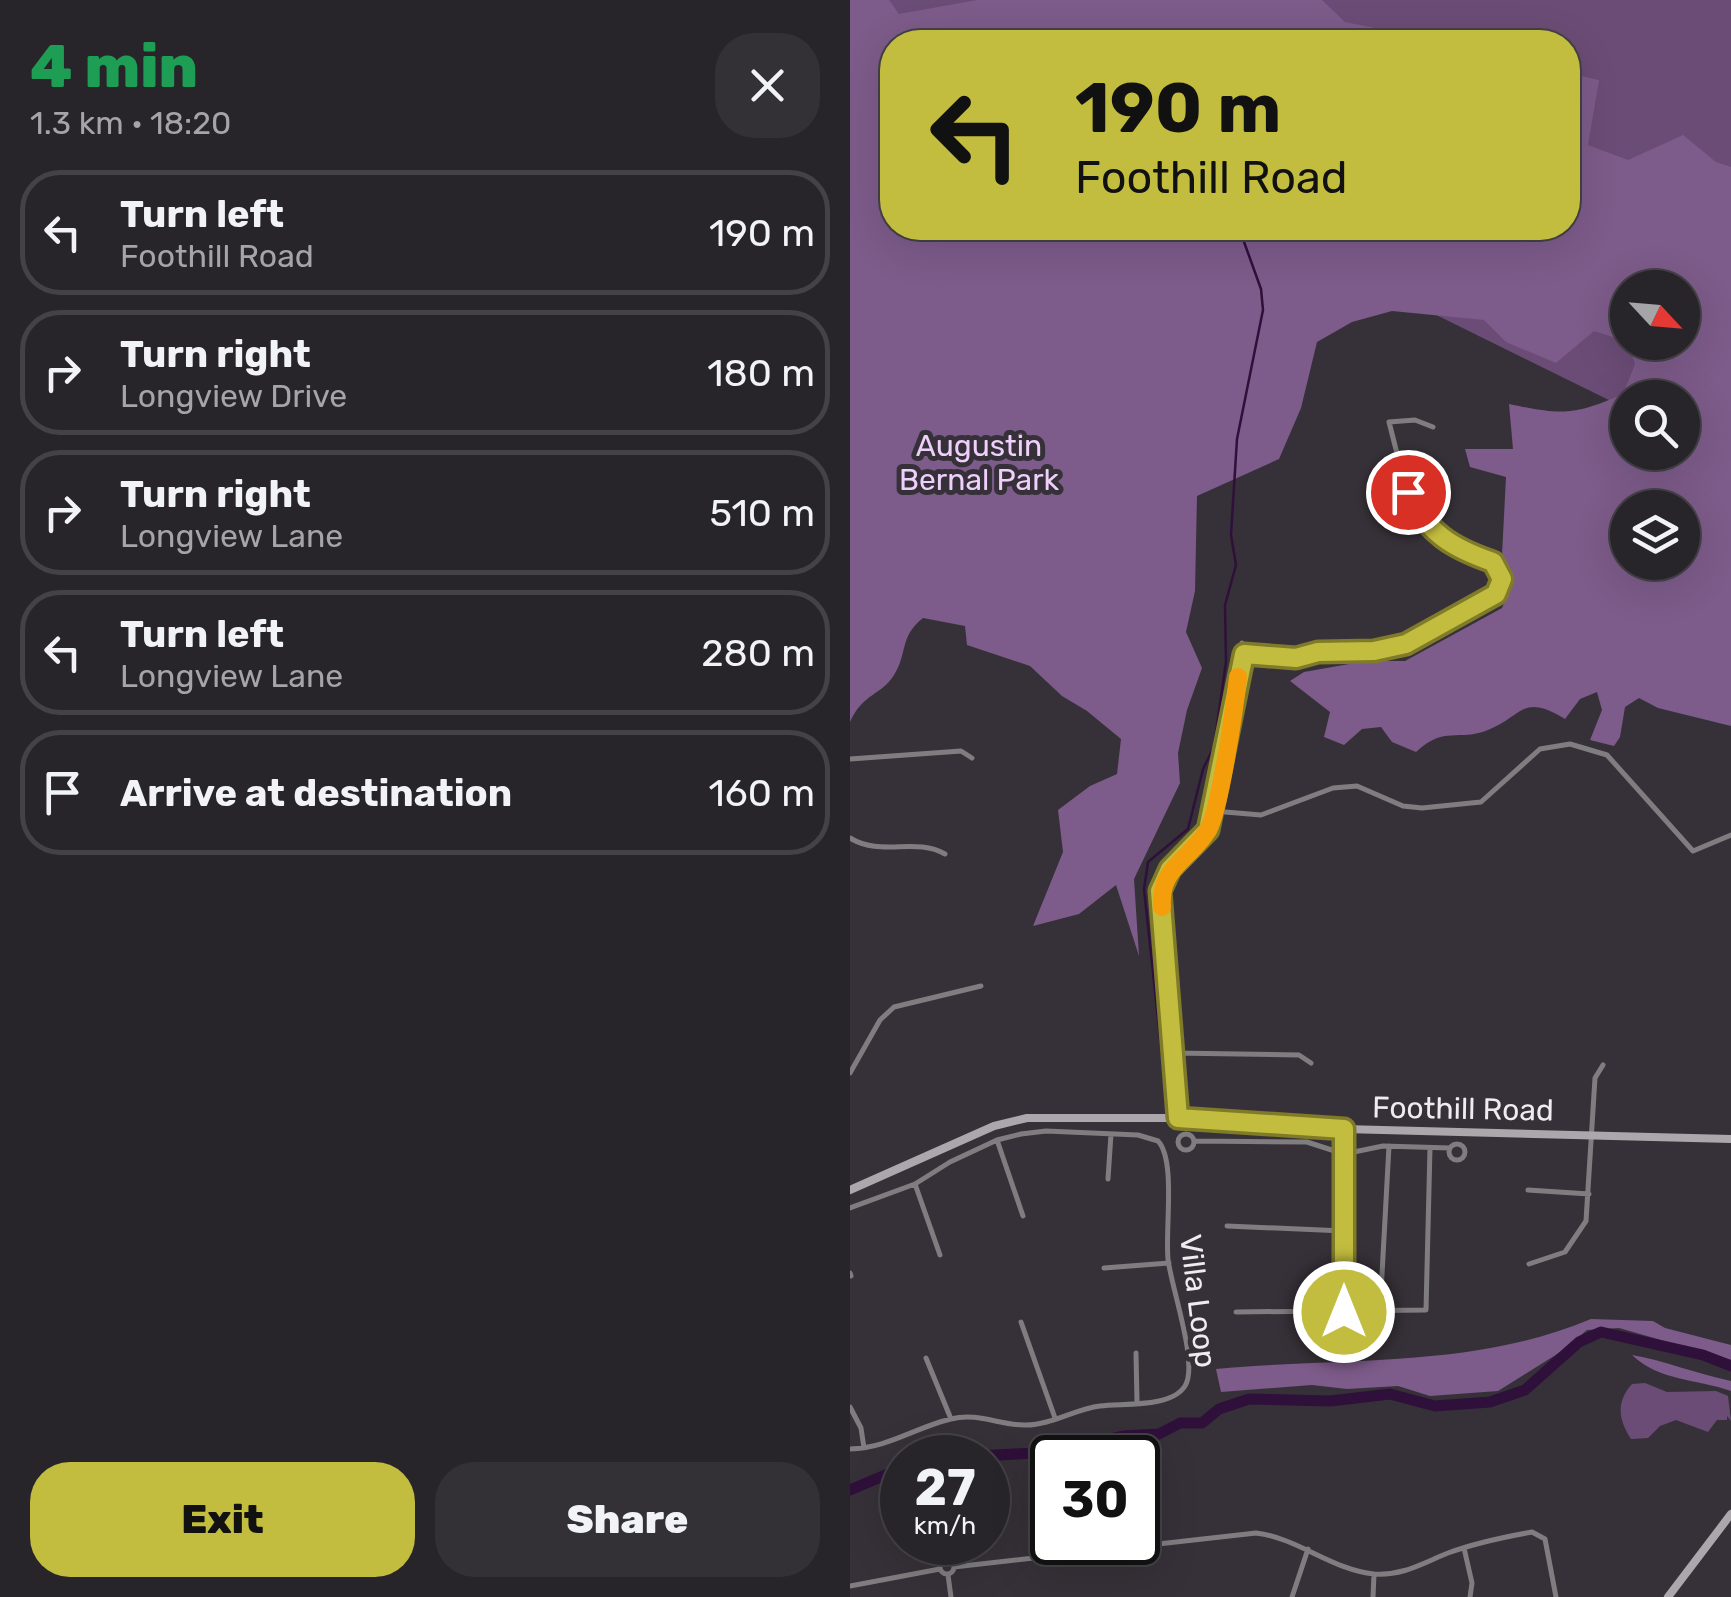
<!DOCTYPE html>
<html lang="en">
<head>
<meta charset="utf-8">
<style>
	:root { --surface:#28252a; --page:#343136; --text:#f1f3f6; --muted:#a5a5a8; --line:#444247; --accent:#c3bd3f }
	body { margin:0; font-family:Rubik,sans-serif; background:var(--page); color:var(--text); height:100vh; display:flex; flex-direction:column; font-size:38px; white-space:nowrap }
	* { box-sizing:border-box; margin:0 }
	p { font-size:32px; color:var(--muted) }
	.icon { flex:none; width:55px; height:55px; fill:none; stroke:currentColor; stroke-width:2; stroke-linecap:round; stroke-linejoin:round }
	.map { position:relative; flex:1; overflow:hidden }
	.details { display:flex; flex-direction:column; background:var(--surface); width:850px }
	.details>* { flex:none }
	.hud { position:absolute; left:30px; top:30px; width:700px; height:210px; border-radius:40px; box-shadow:0 10px 40px #0002,0 0 0 2px var(--line); background:#c3bd3f; color:#111; overflow:hidden }
	.needle { width:65px; rotate:116deg }
	.tools { position:absolute; left:760px; top:270px; display:grid; gap:20px }
	.tools a { display:grid; place-items:center; width:90px; height:90px; border-radius:50%; background:var(--surface); box-shadow:0 10px 40px #0002,0 0 0 2px var(--line); font-size:50px }
	.speed { position:absolute; left:30px; top:1435px; display:flex; gap:20px; font-size:50px; font-weight:700; text-align:center }
	.speed>* { display:grid; place-content:center; width:130px; height:130px; border-radius:50%; background:var(--surface); box-shadow:0 10px 40px #0002,0 0 0 2px var(--line); line-height:1 }
	.speed small { font-size:25px; font-weight:400 }
	.speed .limit { border:5px solid #111; border-radius:15px; background:#fff; color:#111 }
	.pin { position:absolute; display:grid; place-items:center; width:85px; height:85px; color:#fff; margin:-42px; border:5px solid #fff; border-radius:50%; box-shadow:0 2px 10px #0007 }
	.me { position:absolute; width:110px; margin:-55px; rotate:0deg; stroke-linejoin:round; filter:drop-shadow(0 0 8px #0008) }
	.turn { display:flex; align-items:center; gap:35px; height:210px; padding:0 30px; font-size:45px }
	.turn .icon { width:130px; height:130px; stroke-width:2.5 }
	.turn b { display:block; font-size:70px; line-height:85px }
	.round { display:grid; place-items:center; flex:none; width:105px; height:105px; border-radius:40px; background:var(--page) }
	.summary { display:flex; align-items:center; justify-content:space-between; height:170px; padding:0 30px }
	h1 { font-size:60px; font-weight:800; line-height:75px; color:#1e9e55 }
	.cta { display:flex; gap:20px; margin-top:auto; padding:20px 30px }
	.cta a { flex:1; height:115px; border-radius:40px; background:var(--accent); color:#111; font-size:40px; font-weight:800; line-height:115px; text-align:center }
	.cta a+a { background:var(--page); color:var(--text) }
	ul { padding:0; list-style:none }
	li { display:flex; align-items:center; gap:30px; height:125px; margin:0 20px 15px; padding:0 10px; border:5px solid var(--line); border-radius:40px }
	li div { flex:1 }
	li b { display:block; font-size:38px }
	li em { font-style:normal }
	main { display:flex; flex:1; min-height:0 }
	.map>svg:first-child { display:block }
	.green { fill:#6b4c76; fill-rule:evenodd }
	.forest { fill:#7d5b8a; fill-rule:evenodd }
	.lines { fill:none; stroke-linecap:round; stroke-linejoin:round }
	.stream { stroke:#2f103a; stroke-width:2.5 }
	.river { stroke:#2f103a; stroke-width:11 }
	.street { stroke:#807d81; stroke-width:5 }
	.secondary { stroke:#aba7ad; stroke-width:8 }
	.route-casing { stroke:#7f7b29; stroke-width:25 }
	.route { stroke:#c3bd3f; stroke-width:18 }
	.slow { stroke:#f59e0b; stroke-width:18 }
	.labels { text-anchor:middle; dominant-baseline:central; stroke-width:10; stroke-linejoin:round; paint-order:stroke }
	.park-label { font-size:30px; fill:#efcffb; stroke:#363138 }
	.street-label { font-size:30px; fill:#efebf0; stroke:#363138 }
</style>
</head>
<body>
<main>
<section class="details">
<div class="summary"><div><h1>4 min</h1><p>1.3 km · 18:20</p></div><a class="round"><svg class="icon" aria-label="close" viewBox="0 0 24 24"><path d="M6 6l12 12M18 6L6 18"/></svg></a></div>
<ul>
<li><svg class="icon" aria-label="left" viewBox="0 0 24 24"><path d="M17 20v-9H6M10 6l-5 5 5 5"/></svg><div><b>Turn left</b><p>Foothill Road</p></div><em>190 m</em></li>
<li><svg class="icon" aria-label="right" viewBox="0 0 24 24"><path d="M7 20v-9h11M14 6l5 5-5 5"/></svg><div><b>Turn right</b><p>Longview Drive</p></div><em>180 m</em></li>
<li><svg class="icon" aria-label="right" viewBox="0 0 24 24"><path d="M7 20v-9h11M14 6l5 5-5 5"/></svg><div><b>Turn right</b><p>Longview Lane</p></div><em>510 m</em></li>
<li><svg class="icon" aria-label="left" viewBox="0 0 24 24"><path d="M17 20v-9H6M10 6l-5 5 5 5"/></svg><div><b>Turn left</b><p>Longview Lane</p></div><em>280 m</em></li>
<li><svg class="icon" aria-label="arrive" viewBox="0 0 24 24"><path d="M6 21V4h12l-3 4 3 4H6"/></svg><div><b>Arrive at destination</b></div><em>160 m</em></li>
</ul>
<div class="cta"><a>Exit</a><a>Share</a></div>
</section>
<div class="map">
<svg width="881" height="1597" viewBox="0 0 881 1597">
	<rect width="100%" height="100%" fill="#363138"/>
	<!-- green -->
	<path class="green" d="M0 0H881V461L832 398H778L777 409 410 228H718V42H42V228L0 569ZM778 288H832V342H778Z
		M795 1383 817 1392 866 1391 878 1396 881 1421 877 1416V1420H867L858 1432 826 1420 810 1426 798 1438 781 1439C768 1419 766 1402 782 1384Z"/>
	<!-- forest -->
	<path class="forest" d="M0 0H39L49 14 127 0H472L495 22 525 28 630 36 645 42H42V228H718V73L749 80 738 145 778 160 833 135 866 162 881 167V726L808 708 789 698 775 707 770 737 764 746 740 740 752 710 747 692 730 699 715 719C672 692 672 717 638 730 608 742 595 725 566 752L542 742 531 727 512 729 494 745 474 737 480 712 440 681 454 672 516 661H555L652 608 664 577 652 555 656 477 620 467 615 449H663L659 404C712 415 723 416 773 394L785 364 778 342H832V288H778V342L744 331 706 363 656 342 634 320 542 311 502 322 467 342 451 408 429 459 347 496 345 591 336 632 352 668 337 710 328 753 330 783 284 879 289 956 266 885 229 914 183 926 213 852 208 810 240 786 267 774 271 739 237 711 212 696 180 666 117 645 115 626 73 618C49 637 58 653 44 675 32 695 13 693 0 722ZM778 398H832V452H778ZM778 508H832V562H778Z
		M741 1319 803 1321 815 1328 881 1345V1360L769 1328 737 1330 712 1351 648 1391 580 1396 548 1386 497 1389 462 1385 371 1392 366 1369C490 1357 623 1369 741 1319Z
		M782 1355C816 1361 847 1374 881 1381V1391C847 1379 809 1381 782 1355Z"/>
	<g class="lines">
		<!-- stream -->
		<path class="stream" d="M371 42 374 34
			M317 1102 294 889 298 862 338 829 353 769 364 747 376 662 375 605 386 565 381 535 387 439 413 310 411 289 389 228"/>
		<!-- river -->
		<path class="river" d="M91 1458 203 1452 273 1436 309 1434 330 1423H352L369 1409 399 1399 480 1401 540 1394 585 1406 640 1402 675 1390 729 1342 751 1332 853 1355 881 1366
			M0 1490 52 1468"/>
		<!-- street -->
		<path class="street" d="M395 654 446 658 468 652 524 651 556 644 645 594 652 579 643 562C561 533 559 499 539 422L565 420 583 427
			M0 759 111 751 122 758
			M363 811 411 815 483 788 507 786 553 806 572 808 631 802 690 749 720 744 757 755 843 851 881 835
			M0 838C31 857 65 837 95 854
			M323 1053 449 1055 461 1063
			M0 1073 30 1020 44 1007 131 986
			M329 1118 311 891 319 869 358 830 395 654 392 643
			M328 1142a8 8 0 1 1 16 0a8 8 0 1 1-16 0Z
			M147 1140 173 1216
			M344 1141 457 1142 494 1154 533 1146 600 1148
			M599 1152a8 8 0 1 1 16 0a8 8 0 1 1-16 0Z
			M258 1179 261 1134
			M65 1184 90 1255
			M678 1190 739 1194
			M0 1208 65 1184 100 1162 147 1140 171 1134 196 1131 288 1135 308 1141C326 1160 315 1229 318 1259 321 1287 349 1364 335 1386 321 1408 274 1403 250 1406 225 1409 201 1425 176 1425 150 1426 129 1412 101 1419 66 1427 38 1448 0 1449
			M377 1226 494 1231
			M679 1264 715 1252 736 1221 745 1078 753 1065
			M254 1268 319 1263
			M0 1273 1 1276
			M494 1311V1129
			M530 1311 539 1146
			M386 1312 576 1310 580 1148
			M171 1322 205 1418
			M286 1353 287 1402
			M76 1358 101 1419
			M0 1407 11 1428 14 1448
			M614 1548 622 1583 620 1597
			M90 1567a7 7 0 1 1 14 0a7 7 0 1 1-14 0Z
			M104 1567 406 1533C448 1538 482 1570 524 1574 553 1576 573 1563 598 1553 625 1543 654 1537 682 1532L695 1539 706 1597
			M98 1575 101 1597
			M0 1586 90 1569
			M442 1597 458 1549
			M523 1597 524 1574"/>
		<!-- secondary -->
		<path class="secondary" d="M0 1190 144 1126 177 1118H329L494 1129 881 1139
			M818 1597 881 1514"/>
	</g>
	<g class="lines">
		<!-- route casing -->
		<g class="route-casing">
			<path id="route" d="M494 1312V1129L328 1118 310 891 320 869 358 830 394 654 446 658 468 652 524 651 556 644 646 594 652 579 643 562C602 548 577 533 558 492"/>
		</g>
		<!-- route -->
		<use href="#route" class="route"/>
		<!-- slow -->
		<path class="slow" d="M312 907C309 867 340 860 358 830 370 810 385 705 388 677"/>
	</g>
	<g class="labels">
		<!-- park labels -->
		<g class="park-label">
			<text x="129" y="446">Augustin<tspan x="129" dy="34">Bernal Park</tspan></text>
		</g>
		<!-- street labels -->
		<g class="street-label">
			<text transform="translate(613 1109) rotate(1)">Foothill Road</text>
			<text transform="translate(348 1301) rotate(83)">Villa Loop</text>
		</g>
	</g>
</svg>
<div class="tools">
<a><svg class="needle" viewBox="-14 -14 28 28"><path d="M0-13l5 13h-10z" fill="#e53935"/><path d="M0 13l5-13h-10z" fill="#a5a5a8"/></svg></a>
<a><svg class="icon" aria-label="search" viewBox="0 0 24 24"><circle cx="10" cy="10" r="6"/><path d="M15 15l6 6"/></svg></a>
<a><svg class="icon" aria-label="layers" viewBox="0 0 24 24"><path d="M12 4l9 5-9 5-9-5zM3 14l9 5 9-5"/></svg></a>
</div>
<div class="speed"><div>27<small>km/h</small></div><div class="limit">30</div></div>
<div class="pin" style="left:558px;top:492px;background:#d93025"><svg class="icon" aria-label="arrive" viewBox="0 0 24 24"><path d="M6 21V4h12l-3 4 3 4H6"/></svg></div>
<svg class="me" style="left:494px;top:1312px" viewBox="-20 -20 40 40"><circle r="17" fill="#c3bd3f" stroke="#fff" stroke-width="3"/><path d="M0-11L8 9 0 5-8 9z" fill="#fff"/></svg>
<div class="hud">
<div class="turn"><svg class="icon" aria-label="left" viewBox="0 0 24 24"><path d="M17 20v-9H6M10 6l-5 5 5 5"/></svg><div><b>190 m</b>Foothill Road</div></div>
</div>
</div>
</main>
</body>
</html>
